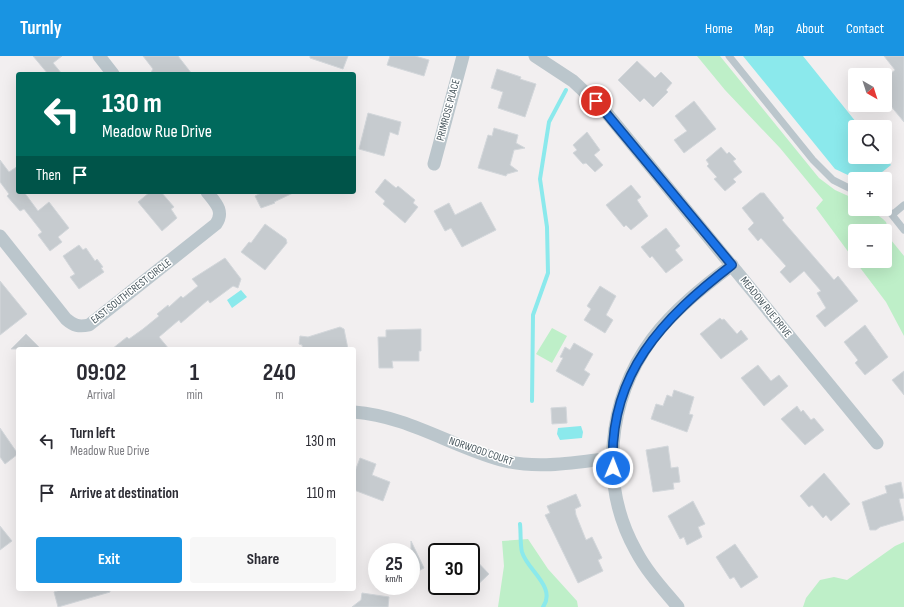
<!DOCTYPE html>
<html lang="en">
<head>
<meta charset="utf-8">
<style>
	:root { --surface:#fff; --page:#f7f7f7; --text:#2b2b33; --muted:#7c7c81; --accent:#1994e2 }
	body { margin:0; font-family:"Sofia Sans Condensed",sans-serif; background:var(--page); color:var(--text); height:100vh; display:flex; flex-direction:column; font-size:15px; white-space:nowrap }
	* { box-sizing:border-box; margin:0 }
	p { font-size:13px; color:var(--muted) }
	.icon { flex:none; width:22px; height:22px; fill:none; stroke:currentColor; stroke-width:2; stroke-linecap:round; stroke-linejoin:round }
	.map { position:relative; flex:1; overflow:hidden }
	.sheet { position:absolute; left:16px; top:291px; width:340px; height:244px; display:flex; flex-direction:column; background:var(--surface); border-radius:4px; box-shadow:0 4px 16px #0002 }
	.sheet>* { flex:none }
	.hud { position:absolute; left:16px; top:16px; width:340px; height:122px; border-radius:4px; box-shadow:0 4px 16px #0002; background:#00695c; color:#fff; overflow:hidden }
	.needle { width:26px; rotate:141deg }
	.controls { position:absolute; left:848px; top:12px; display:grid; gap:8px }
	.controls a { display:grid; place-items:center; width:44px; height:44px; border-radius:4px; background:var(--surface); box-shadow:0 4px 16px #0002; font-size:20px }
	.speed { position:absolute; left:368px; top:487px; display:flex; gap:8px; font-size:20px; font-weight:700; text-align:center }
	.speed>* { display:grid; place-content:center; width:52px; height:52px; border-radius:50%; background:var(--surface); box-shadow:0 4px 16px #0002; line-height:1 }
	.speed small { font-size:10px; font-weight:400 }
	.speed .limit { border:2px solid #111; border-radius:6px; background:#fff; color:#111 }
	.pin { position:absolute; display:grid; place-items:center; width:34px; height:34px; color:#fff; margin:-17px; border:2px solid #fff; border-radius:50%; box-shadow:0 1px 4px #0007 }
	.me { position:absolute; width:44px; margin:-22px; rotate:1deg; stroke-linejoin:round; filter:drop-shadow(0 0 3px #0008) }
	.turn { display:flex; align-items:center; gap:14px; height:84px; padding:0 20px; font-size:18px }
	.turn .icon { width:52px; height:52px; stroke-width:2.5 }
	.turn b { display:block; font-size:28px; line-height:34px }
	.then { display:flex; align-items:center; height:38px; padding:0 20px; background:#0003; gap:8px; font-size:15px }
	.eta { display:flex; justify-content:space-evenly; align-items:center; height:68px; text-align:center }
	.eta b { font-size:24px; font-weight:700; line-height:28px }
	.action { display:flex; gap:8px; margin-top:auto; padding:8px 20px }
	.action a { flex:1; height:46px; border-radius:4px; background:var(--accent); color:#fff; font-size:16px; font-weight:700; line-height:46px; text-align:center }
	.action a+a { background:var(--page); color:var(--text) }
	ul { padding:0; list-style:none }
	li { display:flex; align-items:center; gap:12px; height:52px; padding:0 20px }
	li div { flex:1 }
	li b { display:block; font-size:15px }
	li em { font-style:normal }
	header { display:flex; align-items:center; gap:24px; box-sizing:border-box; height:56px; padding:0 20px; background:var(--accent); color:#fff }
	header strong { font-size:19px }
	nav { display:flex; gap:22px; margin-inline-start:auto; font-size:14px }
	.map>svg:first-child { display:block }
	.green { fill:#beefc8 }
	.water { fill:#8be9ec }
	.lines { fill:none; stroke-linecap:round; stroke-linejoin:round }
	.stream { stroke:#8be9ec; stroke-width:4 }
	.building { fill:#c6cbcf; stroke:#d3d7db }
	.lane { stroke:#bbc6cc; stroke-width:7 }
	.street { stroke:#bbc6cc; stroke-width:13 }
	.route-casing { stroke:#114b97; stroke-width:10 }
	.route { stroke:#1a73e8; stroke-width:7 }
	.labels { text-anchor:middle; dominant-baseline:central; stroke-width:3; stroke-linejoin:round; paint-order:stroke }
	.street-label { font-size:11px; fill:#47565d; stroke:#fff }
</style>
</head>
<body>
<header>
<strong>Turnly</strong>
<nav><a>Home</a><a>Map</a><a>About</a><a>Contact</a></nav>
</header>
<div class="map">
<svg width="904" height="551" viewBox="0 0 904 551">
	<rect width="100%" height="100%" fill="#f2eff0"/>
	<!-- green -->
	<path class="green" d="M697 0H720L819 122 835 134 855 143V153H869L883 163 886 166 891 184 904 200V280L886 246 855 205H885V175H855V205L816 152 823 144 780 92 725 34Z
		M552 272 567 280 552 307 536 298Z
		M528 483 548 513 577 545 578 551H498L504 510 502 485Z
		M904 486V551H803L806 542 820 524 834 521 847 524 895 490Z"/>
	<!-- water -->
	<path class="water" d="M743 0H803L860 71H855V101H885L891 109C869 128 860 125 835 113Z
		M241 234 247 241 232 252 227 244Z
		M581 370 583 376 582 382 560 384 557 378 558 372Z"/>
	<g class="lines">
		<!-- stream -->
		<path class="stream" d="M532 345 533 259 548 217 547 171 540 123 549 66 566 34
			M520 468C521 477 520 488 522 496 527 514 557 531 543 551"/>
	</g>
	<!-- building -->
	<path class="building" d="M33 0H62L53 7 62 18H48Z
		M143 0H178L192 18H150L153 13Z
		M310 0H348L343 13 310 2Z
		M390 0H415L429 4 424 20 387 9Z
		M884 0H904V66L885 43V22L895 14Z
		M637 5 655 22 661 16 672 27 666 34 668 36 653 51 644 42 640 46 618 24Z
		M497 13 521 21 520 23 536 28 525 61 498 52 503 36 491 32Z
		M694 45 716 73 684 97 674 84 687 75 675 60Z
		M368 57 401 66 398 79 390 76 384 100 359 93Z
		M494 72 518 79 516 87 525 92 514 94 510 109 518 115 507 118 506 120 478 112 488 79 492 80Z
		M587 76 600 94 594 99 603 109 595 116 586 107 583 108 573 97 577 94 573 89Z
		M721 91 727 98 729 96 736 103 733 105 742 116 733 123 736 126 725 135 714 123 717 121 707 110 709 108 706 104Z
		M0 104 9 116 18 110V136H24L38 155 49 146 69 172 58 181 62 186 50 195 38 179 42 176 24 153 20 155 7 140 9 138 0 126Z
		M385 123 396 132 398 130 415 144 413 147 418 151 405 167 383 148 385 145 375 136Z
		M631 129 641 141 637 144 648 160 631 174 626 169 624 171 606 149Z
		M150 136H161L174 151 171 153 177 162 162 175 138 146Z
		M263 136H295L274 146 275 147 261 152 255 140Z
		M760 137H764L767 141 784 162 782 164 834 224 838 220 858 245 825 271 816 260 826 252 817 237 821 235 804 215 790 227 780 216 786 210 761 182 758 185 748 173 754 167 742 152Z
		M481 146 496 174 462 191 451 172 445 175 434 155 449 147 455 159Z
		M265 168 286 183 287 187 265 214 241 196 249 186 251 187Z
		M666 172 680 190 675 194 683 204 666 217 652 200 650 202 641 191Z
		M79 189 83 194 86 192 95 205 97 203 103 211 101 212 104 216 79 233 70 221 75 218 63 200Z
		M225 202 241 223 238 232 233 230 210 247 208 244 181 267 179 264 159 281 169 293H112L127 281 129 283 143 273 159 260 157 258 168 249 169 251 181 240 183 242 198 230 192 223Z
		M0 225 27 258 0 279Z
		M600 230 616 240 606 259 613 264 605 277 584 264 591 253 587 250Z
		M720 262 722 264 724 263 737 278 741 274 748 283 721 303 700 278Z
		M865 269 888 301 865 319 855 307 858 304 844 286Z
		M340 271 344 273 348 293H303L302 289 299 288 300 280 308 281Z
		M421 273V295H419V305H392L393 312H379L378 281H386V274Z
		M26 278 41 293H11Z
		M574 287 593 298 584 314 590 318 583 330 556 315 563 302 560 301 565 291 570 294Z
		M758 309 771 325 779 319 788 330 764 350 741 322Z
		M904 315V339L892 324Z
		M674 334 694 341 689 358 693 359 687 376 651 363 656 348 663 350 667 339 672 341Z
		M797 350 801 356 803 354 811 364 814 362 824 374 805 389 781 363Z
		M566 351 567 367 552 368 551 352Z
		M0 372 18 398 5 408 0 401Z
		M668 390 671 412 678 411 680 426 673 427 674 433 653 436 646 394Z
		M360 402 376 408 372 419 390 426 383 445 354 434V418Z
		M824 417 850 448 831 465 826 459 823 462 812 449 809 451 800 440Z
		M901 426 904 442 899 443 904 464 880 471 876 474H870L862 446 887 437 885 430Z
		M576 438 581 450 575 453 576 459 586 484 592 481 602 502 598 504 603 515 578 527 545 459 550 457 547 450Z
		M693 445 705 468 698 471 702 481 687 489 684 481 680 483 668 460Z
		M0 470 12 485 0 494Z
		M411 485 424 512 411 519Z
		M735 488 758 521 741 532 734 521 730 523 716 501Z
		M471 499 489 518 471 535Z
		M63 533H110V536L58 551 54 536Z
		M362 537 389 541 388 551H352L361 544Z"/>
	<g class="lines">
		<!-- lane -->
		<path class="lane" d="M729 0 813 104 833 124 855 135
			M885 150 904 174
			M892 159 904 149"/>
		<!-- street -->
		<path class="street" d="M99 0 113 18
			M535 0 573 25 605 55 877 387
			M434 108 463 0
			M0 180 66 263C74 270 79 271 89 269L216 168C225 155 215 146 207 136
			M354 356C407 360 451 390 501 404 538 414 575 406 612 402
			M678 551C663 533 647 516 636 495 599 429 607 344 652 283 674 254 703 231 732 209"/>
	</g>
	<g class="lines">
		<!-- route casing -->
		<g class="route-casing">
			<path id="route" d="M596 45 732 209C663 262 608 318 613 412"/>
		</g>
		<!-- route -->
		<use href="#route" class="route"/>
	</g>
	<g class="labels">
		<!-- street labels -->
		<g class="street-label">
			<text transform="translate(448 54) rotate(-75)">PRIMROSE PLACE</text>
			<text transform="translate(131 235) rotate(-38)">EAST SOUTHCREST CIRCLE</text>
			<text transform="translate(766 251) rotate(51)">MEADOW RUE DRIVE</text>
			<text transform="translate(481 395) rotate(19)">NORWOOD COURT</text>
		</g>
	</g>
</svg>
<div class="controls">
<a><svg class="needle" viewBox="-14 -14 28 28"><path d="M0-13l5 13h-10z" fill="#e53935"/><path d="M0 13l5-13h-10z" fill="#7c7c81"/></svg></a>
<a><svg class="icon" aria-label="search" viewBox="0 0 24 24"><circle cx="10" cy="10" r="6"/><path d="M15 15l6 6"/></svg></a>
<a>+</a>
<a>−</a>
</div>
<div class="speed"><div>25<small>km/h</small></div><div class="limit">30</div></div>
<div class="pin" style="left:596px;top:45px;background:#d93025"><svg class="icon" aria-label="arrive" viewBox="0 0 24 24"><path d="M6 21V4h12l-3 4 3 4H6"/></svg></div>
<svg class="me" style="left:613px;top:412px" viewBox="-20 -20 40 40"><circle r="17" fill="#1a73e8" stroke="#fff" stroke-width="3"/><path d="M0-11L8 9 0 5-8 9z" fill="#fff"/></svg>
<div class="hud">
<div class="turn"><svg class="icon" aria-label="left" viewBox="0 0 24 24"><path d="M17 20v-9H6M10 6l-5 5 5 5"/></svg><div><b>130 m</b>Meadow Rue Drive</div></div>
<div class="then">Then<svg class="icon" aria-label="arrive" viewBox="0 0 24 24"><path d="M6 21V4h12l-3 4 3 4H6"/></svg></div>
</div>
<section class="sheet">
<div class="eta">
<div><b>09:02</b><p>Arrival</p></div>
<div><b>1</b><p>min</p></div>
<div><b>240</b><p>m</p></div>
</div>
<ul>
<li><svg class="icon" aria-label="left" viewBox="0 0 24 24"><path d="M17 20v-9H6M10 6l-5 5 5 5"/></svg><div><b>Turn left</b><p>Meadow Rue Drive</p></div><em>130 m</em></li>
<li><svg class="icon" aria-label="arrive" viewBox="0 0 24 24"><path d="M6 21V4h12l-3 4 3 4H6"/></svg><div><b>Arrive at destination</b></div><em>110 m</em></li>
</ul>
<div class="action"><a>Exit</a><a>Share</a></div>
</section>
</div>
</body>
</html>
